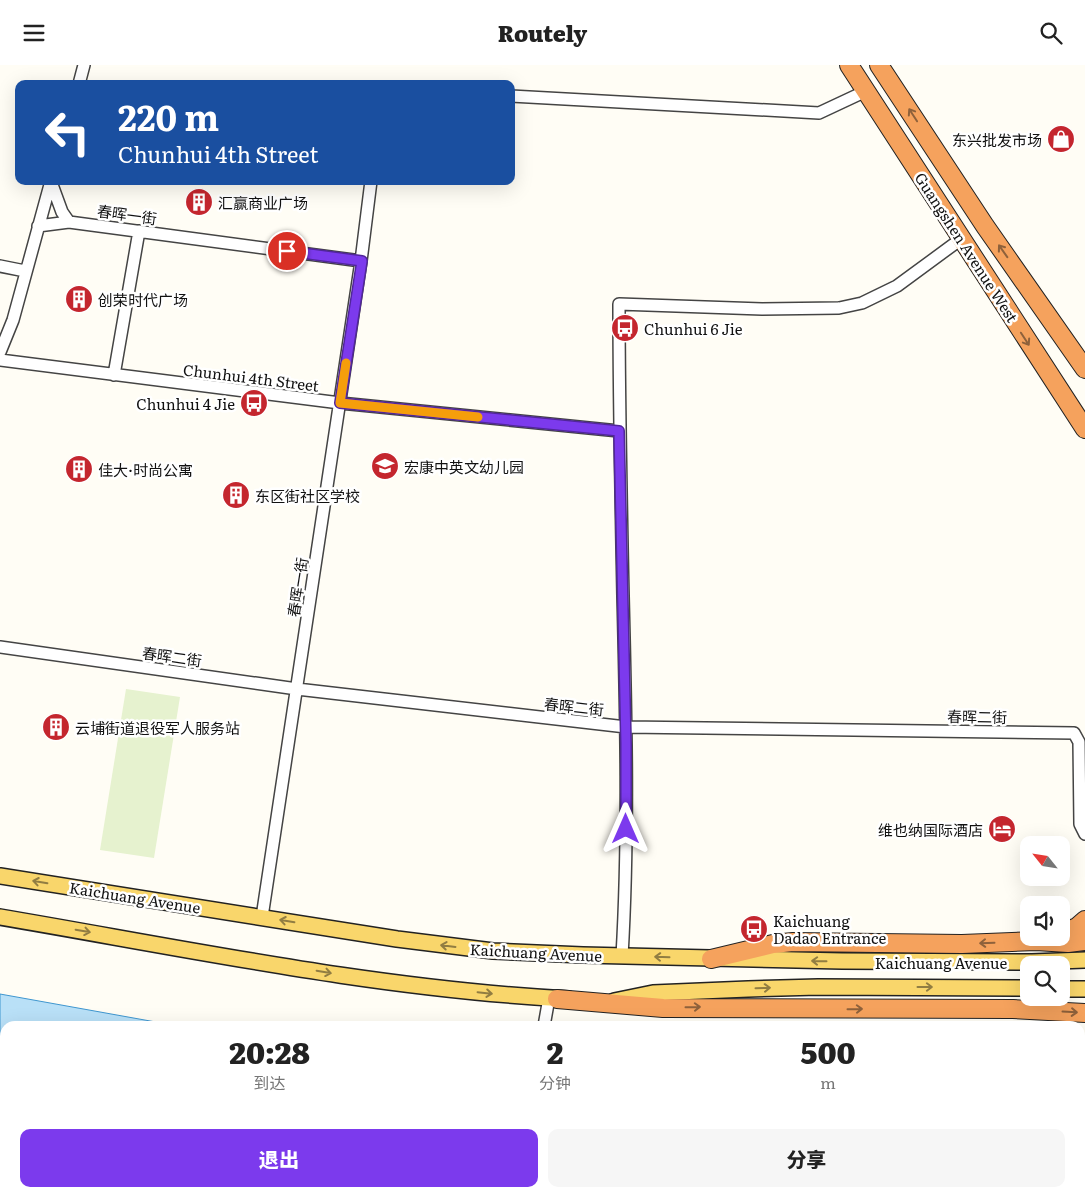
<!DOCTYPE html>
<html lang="zh">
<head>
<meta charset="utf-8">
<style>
	:root { --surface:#fff; --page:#f6f6f6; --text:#222; --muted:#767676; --accent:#7c3aed }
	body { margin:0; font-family:Literata,"Noto Sans SC",serif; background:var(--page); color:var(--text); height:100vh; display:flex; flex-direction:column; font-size:19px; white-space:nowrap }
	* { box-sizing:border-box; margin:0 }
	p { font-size:16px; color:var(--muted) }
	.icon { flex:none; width:28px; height:28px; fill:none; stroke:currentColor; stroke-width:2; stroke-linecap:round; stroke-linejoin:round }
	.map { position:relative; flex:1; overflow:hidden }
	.drawer { position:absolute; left:0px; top:956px; width:1085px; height:176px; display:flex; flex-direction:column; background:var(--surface); border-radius:15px 15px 0 0; box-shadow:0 5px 20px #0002 }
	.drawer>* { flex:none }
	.guide { position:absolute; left:15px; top:15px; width:500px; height:105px; border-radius:10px; box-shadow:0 5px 20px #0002; background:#1a4fa0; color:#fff; overflow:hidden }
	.needle { width:32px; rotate:300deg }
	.buttons { position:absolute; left:1020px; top:771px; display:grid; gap:10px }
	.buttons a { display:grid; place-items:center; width:50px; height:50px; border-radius:10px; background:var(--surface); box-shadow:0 5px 20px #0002; font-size:25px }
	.pin { position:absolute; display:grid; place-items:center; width:42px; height:42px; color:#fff; margin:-21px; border:2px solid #fff; border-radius:50%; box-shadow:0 1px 5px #0007 }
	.me { position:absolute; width:55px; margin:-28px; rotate:0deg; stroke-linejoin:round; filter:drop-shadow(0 0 4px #0008) }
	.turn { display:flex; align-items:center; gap:18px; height:105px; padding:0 20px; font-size:22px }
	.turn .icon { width:65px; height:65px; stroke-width:2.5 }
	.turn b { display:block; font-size:35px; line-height:42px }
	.eta { display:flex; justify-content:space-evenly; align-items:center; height:85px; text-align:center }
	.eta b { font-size:30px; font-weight:800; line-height:35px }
	.cta { display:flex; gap:10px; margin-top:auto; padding:10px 20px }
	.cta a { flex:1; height:58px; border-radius:10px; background:var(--accent); color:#fff; font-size:20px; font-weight:800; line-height:58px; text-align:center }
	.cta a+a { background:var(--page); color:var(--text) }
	header { display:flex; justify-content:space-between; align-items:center; height:65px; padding:0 20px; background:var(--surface); font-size:22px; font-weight:800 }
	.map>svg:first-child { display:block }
	.pitch { fill:#e6f2cf }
	.water { fill:#b9e0f7; stroke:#3f96cf }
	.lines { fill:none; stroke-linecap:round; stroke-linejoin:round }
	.river { stroke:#b9e0f7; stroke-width:21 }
	.minor-casing { stroke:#444; stroke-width:14 }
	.major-casing { stroke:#222; stroke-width:18 }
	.highway-casing { stroke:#222; stroke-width:20 }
	.minor { stroke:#fff; stroke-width:11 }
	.major { stroke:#f9d66b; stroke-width:15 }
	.highway { stroke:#f5a25d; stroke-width:18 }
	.oneway { stroke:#8e613b }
	.oneway2 { stroke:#917d42 }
	.route-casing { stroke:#51269a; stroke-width:12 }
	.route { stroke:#7c3aed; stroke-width:9 }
	.slow { stroke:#f59e0b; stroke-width:9 }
	.labels { text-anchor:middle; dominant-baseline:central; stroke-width:5; stroke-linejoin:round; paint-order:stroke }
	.poi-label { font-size:15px; fill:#111; stroke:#fff; text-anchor:start }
	.street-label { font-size:15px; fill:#111; stroke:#fff }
</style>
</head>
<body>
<header><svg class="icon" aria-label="menu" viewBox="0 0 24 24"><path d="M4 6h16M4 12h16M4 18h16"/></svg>Routely<svg class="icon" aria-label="search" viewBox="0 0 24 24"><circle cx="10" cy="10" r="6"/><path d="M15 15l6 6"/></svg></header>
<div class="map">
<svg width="1085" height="1132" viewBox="0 0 1085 1132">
	<rect width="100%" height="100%" fill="#fffdf5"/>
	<!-- pitch -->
	<path class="pitch" d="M126 624 180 632 154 793 100 785Z"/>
	<!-- water -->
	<path class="water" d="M0 929 178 961H5V1003L0 1002Z
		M1085 1030V1111H1080V1031Z"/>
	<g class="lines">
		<!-- river -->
		<path class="river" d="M813 1132 814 1128"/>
		<!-- minor casing -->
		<g class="minor-casing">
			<path id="minor" d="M79 19 84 0
				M511 31 819 48 866 26
				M51 117 62 147 69 157
				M38 161 69 157 361 196
				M0 201 25 206
				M0 287 13 255 51 116
				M0 295 340 338 619 366
				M114 310 139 166
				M0 582 297 624 626 662 1074 668 1079 677 1080 759 1085 769
				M262 852 361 196 371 116
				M622 891C629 771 626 651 623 531 621 434 619 336 619 239L762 244 839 243 862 238 897 221 961 174
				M544 961 549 933
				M412 1128 439 1132
				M225 1132 226 1128
				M309 1132 317 1128
				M515 1132V1128
				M1065 1132 1080 1128"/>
		</g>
		<!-- major casing -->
		<g class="major-casing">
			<path id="major" d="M0 811 397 874 493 886 583 890 842 896 1032 897 1085 895
				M0 852C188 884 377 924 568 934
				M1061 924H1085
				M614 936 653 928 748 924 818 922 1029 923"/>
		</g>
		<!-- highway casing -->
		<g class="highway-casing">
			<path id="highway" d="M849 0 1085 364
				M879 0 985 161 1085 304
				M1061 869 1077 862 1085 855
				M711 894 773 879 793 877 962 879 1036 876 1068 878 1085 876
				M557 934 663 943 1013 944 1085 948"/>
		</g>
		<!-- minor -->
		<use href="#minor" class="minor"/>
		<!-- major -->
		<use href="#major" class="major"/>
		<!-- highway -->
		<use href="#highway" class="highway"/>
	</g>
	<!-- one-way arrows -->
	<defs><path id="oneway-shaft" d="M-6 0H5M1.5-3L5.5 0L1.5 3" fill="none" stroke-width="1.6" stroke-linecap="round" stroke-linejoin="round" transform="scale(1.25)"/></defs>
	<g class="oneway">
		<use href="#oneway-shaft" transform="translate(913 50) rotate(-123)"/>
		<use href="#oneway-shaft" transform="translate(1003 186) rotate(-125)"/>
		<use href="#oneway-shaft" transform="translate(1025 274) rotate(57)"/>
		<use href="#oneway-shaft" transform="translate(987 878) rotate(178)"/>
		<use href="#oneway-shaft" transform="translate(693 942) rotate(-1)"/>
		<use href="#oneway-shaft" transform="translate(855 944) rotate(-1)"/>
		<use href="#oneway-shaft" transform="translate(1070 947) rotate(3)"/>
	</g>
	<g class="oneway2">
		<use href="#oneway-shaft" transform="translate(40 817) rotate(-171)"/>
		<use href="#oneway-shaft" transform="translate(287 856) rotate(-171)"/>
		<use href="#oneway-shaft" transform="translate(83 866) rotate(10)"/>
		<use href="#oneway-shaft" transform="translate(448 881) rotate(-173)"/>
		<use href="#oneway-shaft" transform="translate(662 892) rotate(-178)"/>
		<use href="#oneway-shaft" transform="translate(819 896) rotate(-179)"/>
		<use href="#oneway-shaft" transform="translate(324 907) rotate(10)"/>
		<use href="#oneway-shaft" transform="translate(925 922)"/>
		<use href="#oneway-shaft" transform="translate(763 923) rotate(-2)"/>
		<use href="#oneway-shaft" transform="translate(485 928) rotate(6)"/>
	</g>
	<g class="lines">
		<!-- route casing -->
		<g class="route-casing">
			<path id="route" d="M287 186 362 196 340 338 619 366 626 679V764"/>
		</g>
		<!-- route -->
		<use href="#route" class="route"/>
		<!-- slow -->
		<path class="slow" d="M346 298 340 338 478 352"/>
	</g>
	<!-- icons -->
	<defs>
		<g id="shop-disc" transform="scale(1.4375)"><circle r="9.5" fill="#c4262e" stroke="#fff"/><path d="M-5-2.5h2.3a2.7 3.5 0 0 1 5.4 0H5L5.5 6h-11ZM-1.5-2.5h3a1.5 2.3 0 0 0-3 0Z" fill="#fff"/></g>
		<g id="building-disc" transform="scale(1.4375)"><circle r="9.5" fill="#c4262e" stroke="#fff"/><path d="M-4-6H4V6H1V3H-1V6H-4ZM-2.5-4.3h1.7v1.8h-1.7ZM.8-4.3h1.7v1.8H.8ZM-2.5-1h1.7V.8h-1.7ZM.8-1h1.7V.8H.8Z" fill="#fff"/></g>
		<g id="bus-disc" transform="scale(1.4375)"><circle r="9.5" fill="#c4262e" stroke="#fff"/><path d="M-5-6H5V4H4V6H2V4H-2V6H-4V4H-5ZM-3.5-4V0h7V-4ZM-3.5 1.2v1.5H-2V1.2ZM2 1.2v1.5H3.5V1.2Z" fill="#fff"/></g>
		<g id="school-disc" transform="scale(1.4375)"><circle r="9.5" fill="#c4262e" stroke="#fff"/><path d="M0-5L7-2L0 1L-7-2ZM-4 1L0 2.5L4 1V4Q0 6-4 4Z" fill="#fff"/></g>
		<g id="hotel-disc" transform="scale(1.4375)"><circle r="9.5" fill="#c4262e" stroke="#fff"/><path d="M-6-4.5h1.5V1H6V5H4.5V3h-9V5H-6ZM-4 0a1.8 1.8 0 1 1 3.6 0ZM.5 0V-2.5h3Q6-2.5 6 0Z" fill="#fff"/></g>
	</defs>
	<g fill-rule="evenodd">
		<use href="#shop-disc" x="1061" y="74"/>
		<use href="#building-disc" x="199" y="137"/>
		<use href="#building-disc" x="79" y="234"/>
		<use href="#bus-disc" x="625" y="263"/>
		<use href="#bus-disc" x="254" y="338"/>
		<use href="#school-disc" x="385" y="401"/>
		<use href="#building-disc" x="79" y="404"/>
		<use href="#building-disc" x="236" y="430"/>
		<use href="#building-disc" x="56" y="662"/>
		<use href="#hotel-disc" x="1002" y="764"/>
		<use href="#bus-disc" x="754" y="864"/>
	</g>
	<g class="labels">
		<!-- poi labels -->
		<g class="poi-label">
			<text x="1042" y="74" text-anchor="end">东兴批发市场</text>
			<text x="218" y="137">汇赢商业广场</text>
			<text x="98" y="234">创荣时代广场</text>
			<text x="644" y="263">Chunhui 6 Jie</text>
			<text x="235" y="338" text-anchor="end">Chunhui 4 Jie</text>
			<text x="404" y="401">宏康中英文幼儿园</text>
			<text x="98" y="404">佳大·时尚公寓</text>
			<text x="255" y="430">东区街社区学校</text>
			<text x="75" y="662">云埔街道退役军人服务站</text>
			<text x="983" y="764" text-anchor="end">维也纳国际酒店</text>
			<text x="773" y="855">Kaichuang<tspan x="773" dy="17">Dadao Entrance</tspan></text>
		</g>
		<!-- street labels -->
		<g class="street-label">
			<text transform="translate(127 149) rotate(8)">春晖一街</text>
			<text transform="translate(967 182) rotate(57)">Guangshen Avenue West</text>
			<text transform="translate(251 312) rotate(7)">Chunhui 4th Street</text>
			<text transform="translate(297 522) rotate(-81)">春晖一街</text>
			<text transform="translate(172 591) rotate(8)">春晖二街</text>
			<text transform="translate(574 641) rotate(6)">春晖二街</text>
			<text transform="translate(977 651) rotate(1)">春晖二街</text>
			<text transform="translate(135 832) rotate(9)">Kaichuang Avenue</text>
			<text transform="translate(536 887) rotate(3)">Kaichuang Avenue</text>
			<text x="941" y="897">Kaichuang Avenue</text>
		</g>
	</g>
</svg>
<div class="buttons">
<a><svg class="needle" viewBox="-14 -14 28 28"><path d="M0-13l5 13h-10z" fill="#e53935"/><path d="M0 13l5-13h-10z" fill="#767676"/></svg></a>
<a><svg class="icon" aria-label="sound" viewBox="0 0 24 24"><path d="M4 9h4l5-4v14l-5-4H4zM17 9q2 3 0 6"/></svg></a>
<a><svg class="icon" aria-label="search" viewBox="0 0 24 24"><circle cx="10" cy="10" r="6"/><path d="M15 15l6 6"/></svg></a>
</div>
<div class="pin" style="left:287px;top:186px;background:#d93025"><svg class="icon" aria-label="arrive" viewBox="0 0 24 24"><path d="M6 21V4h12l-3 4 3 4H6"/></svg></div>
<svg class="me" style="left:626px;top:764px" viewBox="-20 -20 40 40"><path d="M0-17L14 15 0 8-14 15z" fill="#7c3aed" stroke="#fff" stroke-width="4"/></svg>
<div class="guide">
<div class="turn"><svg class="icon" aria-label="left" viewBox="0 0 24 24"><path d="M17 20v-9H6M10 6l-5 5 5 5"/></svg><div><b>220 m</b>Chunhui 4th Street</div></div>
</div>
<section class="drawer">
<div class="eta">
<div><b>20:28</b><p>到达</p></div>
<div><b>2</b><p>分钟</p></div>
<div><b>500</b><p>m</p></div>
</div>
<div class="cta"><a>退出</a><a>分享</a></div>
</section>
</div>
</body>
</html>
